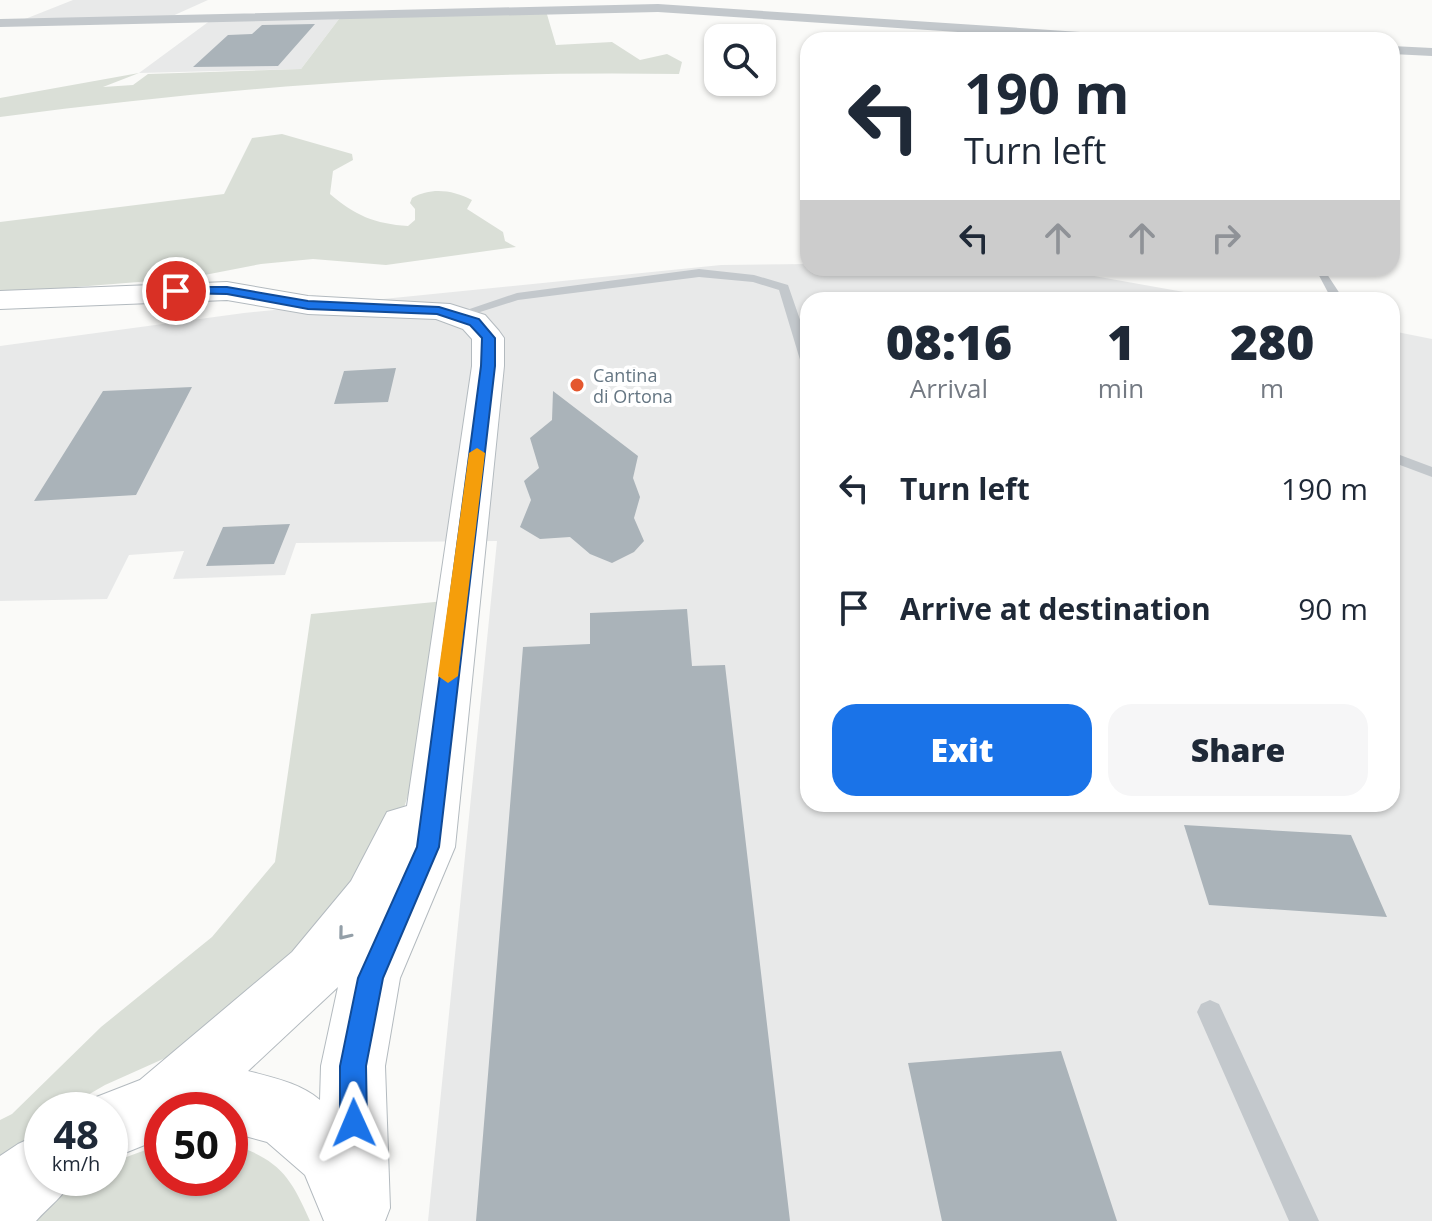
<!DOCTYPE html>
<html lang="en">
<head>
<meta charset="utf-8">
<style>
	:root { --surface:#fff; --page:#f6f6f7; --text:#1f2937; --muted:#747a83; --accent:#1a73e8 }
	body { margin:0; font-family:"Open Sans",sans-serif; background:var(--page); color:var(--text); height:100vh; display:flex; flex-direction:column; font-size:30px; white-space:nowrap }
	* { box-sizing:border-box; margin:0 }
	p { font-size:26px; color:var(--muted) }
	.icon { flex:none; width:44px; height:44px; fill:none; stroke:currentColor; stroke-width:2; stroke-linecap:round; stroke-linejoin:round }
	.map { position:relative; flex:1; overflow:hidden }
	.side { position:absolute; left:800px; top:292px; width:600px; height:520px; display:flex; flex-direction:column; background:var(--surface); border-radius:24px; box-shadow:0 2px 6px #0004 }
	.side>* { flex:none }
	.guide { position:absolute; left:800px; top:32px; width:600px; height:244px; border-radius:24px; box-shadow:0 2px 6px #0004; background:#fff; color:var(--text); overflow:hidden }
	.tools { position:absolute; left:704px; top:24px; display:grid; gap:16px }
	.tools a { display:grid; place-items:center; width:72px; height:72px; border-radius:16px; background:var(--surface); box-shadow:0 2px 6px #0004; font-size:40px }
	.speed { position:absolute; left:24px; top:1092px; display:flex; gap:16px; font-size:40px; font-weight:700; text-align:center }
	.speed>* { display:grid; place-content:center; width:104px; height:104px; border-radius:50%; background:var(--surface); box-shadow:0 2px 6px #0004; line-height:1 }
	.speed small { font-size:20px; font-weight:400 }
	.speed .limit { border:12px solid #d22; background:#fff; color:#111 }
	.pin { position:absolute; display:grid; place-items:center; width:68px; height:68px; color:#fff; margin:-34px; border:4px solid #fff; border-radius:50%; box-shadow:0 2px 8px #0007 }
	.me { position:absolute; width:88px; margin:-44px; rotate:359deg; stroke-linejoin:round; filter:drop-shadow(0 0 6px #0008) }
	.turn { display:flex; align-items:center; gap:28px; height:168px; padding:0 32px; font-size:36px }
	.turn .icon { width:104px; height:104px; stroke-width:2.5 }
	.turn b { display:block; font-size:56px; line-height:68px }
	.lanes { display:flex; align-items:center; height:76px; padding:0 32px; background:#0003; justify-content:center; gap:40px; direction:ltr }
	.lanes .off { opacity:.35 }
	.eta { display:flex; justify-content:space-evenly; align-items:center; height:136px; text-align:center }
	.eta b { font-size:48px; font-weight:800; line-height:56px }
	.action { display:flex; gap:16px; margin-top:auto; padding:16px 32px }
	.action a { flex:1; height:92px; border-radius:24px; background:var(--accent); color:#fff; font-size:32px; font-weight:800; line-height:92px; text-align:center }
	.action a+a { background:var(--page); color:var(--text) }
	ul { padding:0; list-style:none }
	li { display:flex; align-items:center; gap:24px; height:120px; padding:0 32px }
	li div { flex:1 }
	li b { display:block; font-size:30px }
	li em { font-style:normal }
	.map>svg:first-child { display:block }
	.built { fill:#e8e9e9 }
	.green { fill:#dadfd7 }
	.building { fill:#aab3b9 }
	.lines { fill:none; stroke-linecap:round; stroke-linejoin:round }
	.secondary-casing { stroke:#b3babf; stroke-width:2 }
	.lane { fill:#c3c8cc; fill-rule:evenodd }
	.street { fill:#c3c8cc; fill-rule:evenodd }
	.secondary { fill:#fff; fill-rule:evenodd }
	.oneway { stroke:#939fa8 }
	.route { fill:#1a73e8; stroke:#114b97; stroke-width:2 }
	.slow { fill:#f59e0b }
	.poi-dot { fill:#e4572e; stroke:#fff; stroke-width:3 }
	.labels { text-anchor:middle; dominant-baseline:central; stroke-width:8; stroke-linejoin:round; paint-order:stroke }
	.far-poi-label { font-size:18px; fill:#657683; stroke:#fff; text-anchor:start }
</style>
</head>
<body>
<div class="map">
<svg width="1432" height="1221" viewBox="0 0 1432 1221">
	<rect width="100%" height="100%" fill="#fafaf8"/>
	<!-- built -->
	<path class="built" d="M73 0H208L168 18 20 21Z
		M342 15 301 69 139 73 215 17Z
		M808 264V268H1049L1229 300H808V804H1392V331L1432 339V1221H428L497 541 296 543 285 575 173 579 184 551 129 555 107 599 0 601V346L244 313 721 265Z"/>
	<!-- green -->
	<path class="green" d="M546 11 556 45 612 42 640 60 667 54 682 62 679 74C449 70 228 87 0 117V98L139 73 103 87 133 85 148 74 301 69 342 15Z
		M282 134 352 154 353 160 333 171 330 194C354 215 375 224 408 226L415 220V209L410 203 412 198C431 187 453 190 472 200L467 209 503 232 505 241 516 247 386 265 313 259 261 264 189 278 0 293V222L224 194 252 138Z
		M445 601 420 757 398 827 336 924 181 1051 105 1085 62 1110H42V1124L0 1162V1120L12 1114 101 1027 212 937 275 862 311 614Z
		M230 1143C279 1160 290 1175 310 1221H35C61 1196 71 1178 110 1178V1163L162 1144V1178H230Z"/>
	<!-- building -->
	<path class="building" d="M315 24 278 66 193 67 228 35 252 34 262 25Z
		M396 368 388 402 334 404 344 371Z
		M192 387 136 495 34 501 103 391Z
		M553 391 638 456 633 478 640 497 634 518 644 541 634 552 612 563 590 554 570 537 540 539 520 527 531 500 524 481 539 468 530 438 552 420Z
		M290 524 274 564 206 566 223 527Z
		M687 609 692 666 725 665 790 1221H476L523 647 590 644V613Z
		M1184 825 1351 835 1387 917 1209 905Z
		M1061 1051 1117 1221H942L908 1063Z"/>
	<g class="lines">
		<!-- secondary casing -->
		<g class="secondary-casing">
			<path id="secondary" d="M227 282 308 296 450 304 485 315 499 331 504 338V366L455 847 400 978 385 1066 390 1208 385 1221H324L305 1175 267 1142 230 1132V1110H162V1138L110 1159V1110H83L86 1101 140 1080 292 952 351 881 387 812 407 806 472 366V339L463 329 436 319 308 314 227 300 0 309V291ZM338 987 321 1066 320 1100C300 1083 274 1078 248 1071Z
				M42 1133V1178H72C65 1196 49 1206 36 1221H0V1156L18 1144Z"/>
		</g>
		<!-- lane -->
		<path class="lane" d="M1315 268H1323L1344 300H1332Z
			M699 269 754 275 788 285 808 343V367L801 363 779 290 753 282 699 277 518 300 458 319 452 315 517 293Z
			M1392 452 1432 467V477L1392 462Z
			M1210 1000 1219 1004 1319 1221H1289L1197 1012 1201 1004Z"/>
		<!-- street -->
		<path class="street" d="M658 4 1141 36 1148 40H1078L658 12 0 27V19Z
			M1392 46 1432 48V56L1392 54Z"/>
		<!-- secondary -->
		<use href="#secondary" class="secondary"/>
	</g>
	<!-- one-way arrows -->
	<defs><path id="oneway-chevron" d="M-2-3.5L2.5 0L-2 3.5" fill="none" stroke-width="1.6" stroke-linecap="round" stroke-linejoin="round" transform="scale(2)"/></defs>
	<use class="oneway" href="#oneway-chevron" transform="translate(344 934) rotate(129)"/>
	<!-- route -->
	<path class="route" d="M176 287H227L308 301 439 307 479 319 495 338V366L439 847 383 978 366 1066 367 1123 363 1133 354 1137 344 1133 340 1123V1066L358 978 417 847 481 366 482 338 470 325 437 314 308 309 227 294 171 293V288Z"/>
	<!-- slow -->
	<path class="slow" d="M477 448 485 453 458 676 448 683 438 676 469 453Z"/>
	<!-- markers -->
	<circle class="poi-dot" cx="577" cy="385" r="8"/>
	<g class="labels">
		<!-- far-poi labels -->
		<g class="far-poi-label">
			<text x="593" y="375">Cantina<tspan x="593" dy="21">di Ortona</tspan></text>
		</g>
	</g>
</svg>
<div class="tools">
<a><svg class="icon" aria-label="search" viewBox="0 0 24 24"><circle cx="10" cy="10" r="6"/><path d="M15 15l6 6"/></svg></a>
</div>
<div class="speed"><div>48<small>km/h</small></div><div class="limit">50</div></div>
<div class="pin" style="left:176px;top:291px;background:#d93025"><svg class="icon" aria-label="arrive" viewBox="0 0 24 24"><path d="M6 21V4h12l-3 4 3 4H6"/></svg></div>
<svg class="me" style="left:354px;top:1123px" viewBox="-20 -20 40 40"><path d="M0-17L14 15 0 8-14 15z" fill="#1a73e8" stroke="#fff" stroke-width="4"/></svg>
<div class="guide">
<div class="turn"><svg class="icon" aria-label="left" viewBox="0 0 24 24"><path d="M17 20v-9H6M10 6l-5 5 5 5"/></svg><div><b>190 m</b>Turn left</div></div>
<div class="lanes"><svg class="icon" aria-label="left" viewBox="0 0 24 24"><path d="M17 20v-9H6M10 6l-5 5 5 5"/></svg><svg class="icon off" aria-label="ahead" viewBox="0 0 24 24"><path d="M12 20V5M6 11l6-6 6 6"/></svg><svg class="icon off" aria-label="ahead" viewBox="0 0 24 24"><path d="M12 20V5M6 11l6-6 6 6"/></svg><svg class="icon off" aria-label="right" viewBox="0 0 24 24"><path d="M7 20v-9h11M14 6l5 5-5 5"/></svg></div>
</div>
<section class="side">
<div class="eta">
<div><b>08:16</b><p>Arrival</p></div>
<div><b>1</b><p>min</p></div>
<div><b>280</b><p>m</p></div>
</div>
<ul>
<li><svg class="icon" aria-label="left" viewBox="0 0 24 24"><path d="M17 20v-9H6M10 6l-5 5 5 5"/></svg><div><b>Turn left</b></div><em>190 m</em></li>
<li><svg class="icon" aria-label="arrive" viewBox="0 0 24 24"><path d="M6 21V4h12l-3 4 3 4H6"/></svg><div><b>Arrive at destination</b></div><em>90 m</em></li>
</ul>
<div class="action"><a>Exit</a><a>Share</a></div>
</section>
</div>
</body>
</html>
